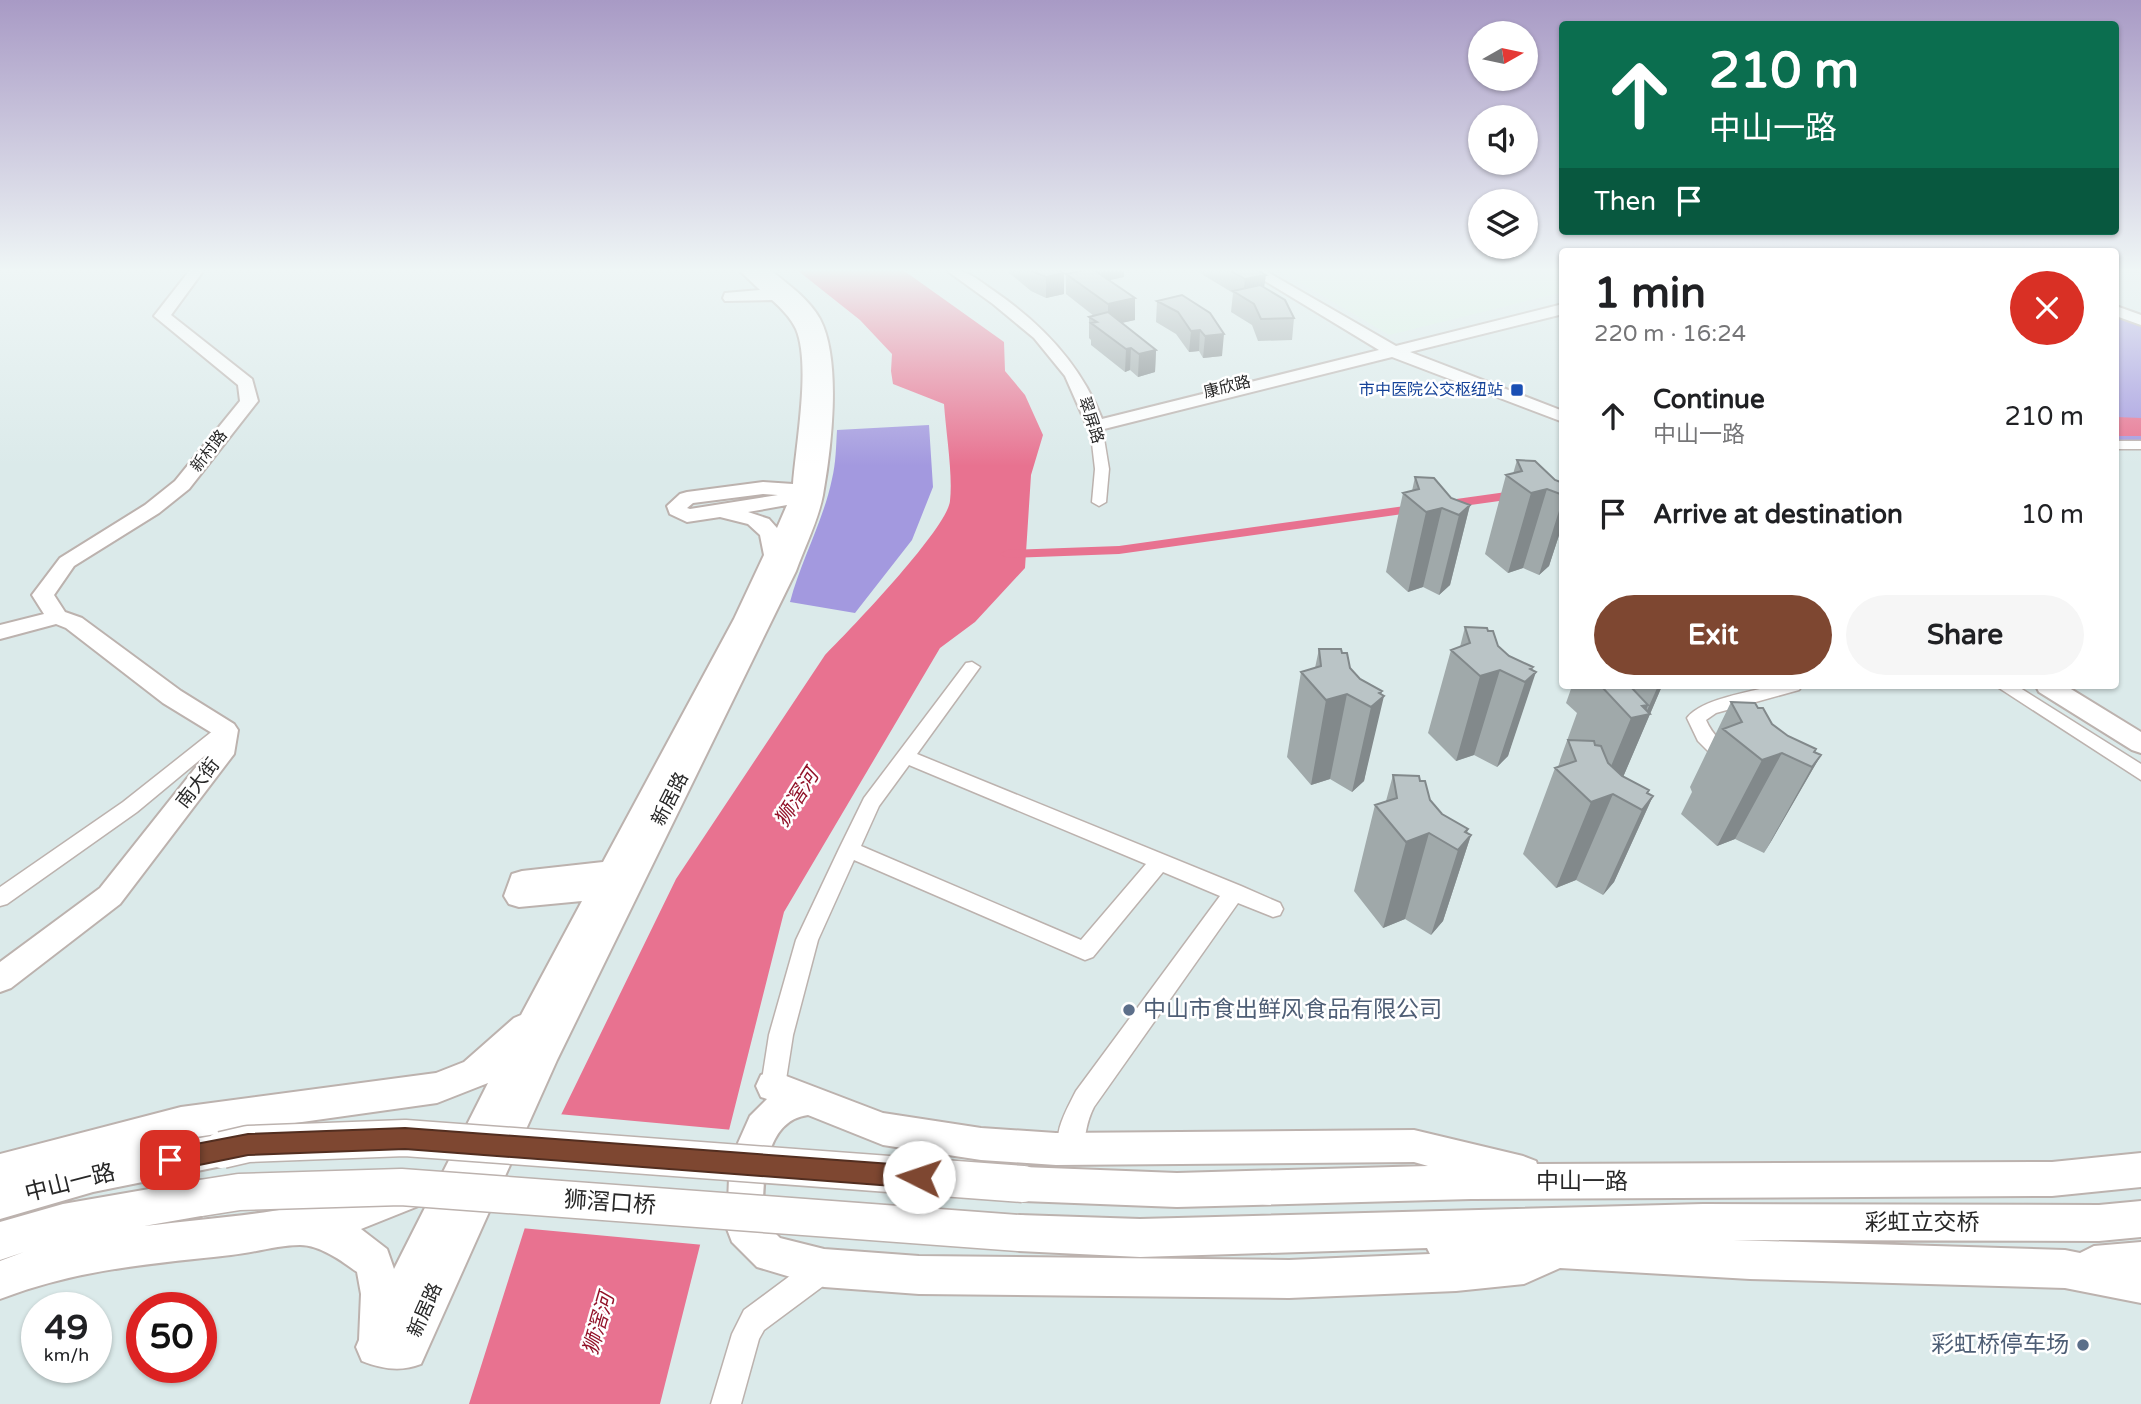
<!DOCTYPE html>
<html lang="en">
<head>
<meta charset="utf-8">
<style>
	:root { --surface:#fff; --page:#f6f6f6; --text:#202124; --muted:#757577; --accent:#7e4731 }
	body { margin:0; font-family:"Varela Round","Noto Sans SC",sans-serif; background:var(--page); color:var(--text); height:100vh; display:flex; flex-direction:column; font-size:26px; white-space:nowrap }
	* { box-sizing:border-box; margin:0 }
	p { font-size:23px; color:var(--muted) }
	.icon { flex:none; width:38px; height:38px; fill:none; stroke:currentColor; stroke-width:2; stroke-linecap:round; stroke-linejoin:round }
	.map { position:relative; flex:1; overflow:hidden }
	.panel { position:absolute; left:1559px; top:248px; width:560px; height:441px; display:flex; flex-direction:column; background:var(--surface); border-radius:7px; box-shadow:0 2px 5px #0004 }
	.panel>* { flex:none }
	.top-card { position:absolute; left:1559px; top:21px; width:560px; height:214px; border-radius:7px; box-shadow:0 2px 5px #0004; background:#0b6e4f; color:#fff; overflow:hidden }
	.needle { width:46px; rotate:81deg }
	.fabs { position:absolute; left:1468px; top:21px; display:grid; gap:14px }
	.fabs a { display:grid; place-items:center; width:70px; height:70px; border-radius:50%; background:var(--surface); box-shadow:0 2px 5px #0004; font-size:35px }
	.speed { position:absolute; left:21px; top:1292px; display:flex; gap:14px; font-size:35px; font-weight:700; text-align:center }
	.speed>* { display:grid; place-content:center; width:91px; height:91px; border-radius:50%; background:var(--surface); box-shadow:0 2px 5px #0004; line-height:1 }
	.speed small { font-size:18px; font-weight:400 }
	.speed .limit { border:10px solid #d22; background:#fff; color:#111 }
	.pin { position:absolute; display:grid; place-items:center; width:60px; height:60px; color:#fff; margin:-30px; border-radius:14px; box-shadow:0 4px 10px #0006 }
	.me { position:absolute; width:77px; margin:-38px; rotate:274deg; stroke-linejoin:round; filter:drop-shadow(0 0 5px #0008) }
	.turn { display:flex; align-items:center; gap:24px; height:147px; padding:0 35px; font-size:32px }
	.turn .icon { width:91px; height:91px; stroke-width:2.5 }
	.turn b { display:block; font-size:49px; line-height:60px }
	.then { display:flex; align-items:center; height:66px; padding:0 35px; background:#0003; gap:14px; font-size:26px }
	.round { display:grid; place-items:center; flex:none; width:74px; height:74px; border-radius:37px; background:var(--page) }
	.summary { display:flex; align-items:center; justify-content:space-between; height:119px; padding:0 35px }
	h1 { font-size:42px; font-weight:800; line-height:52px }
	.action { display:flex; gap:14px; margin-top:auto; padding:14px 35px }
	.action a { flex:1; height:80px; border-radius:42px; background:var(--accent); color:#fff; font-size:28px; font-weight:800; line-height:80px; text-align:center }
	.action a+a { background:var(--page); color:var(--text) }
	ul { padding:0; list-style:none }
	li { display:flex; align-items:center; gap:21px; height:98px; padding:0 35px }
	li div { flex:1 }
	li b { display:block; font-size:26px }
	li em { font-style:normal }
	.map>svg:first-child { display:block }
	.medical { fill:#d8f1e3 }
	.green { fill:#a399df }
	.water { fill:#e87290 }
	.pier { fill:#dbeaea }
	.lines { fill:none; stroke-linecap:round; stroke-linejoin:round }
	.canal { fill:#e87290; fill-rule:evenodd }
	.street-casing { stroke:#bcb2ae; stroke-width:3 }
	.secondary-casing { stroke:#bcb2ae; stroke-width:4 }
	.street { fill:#fff; fill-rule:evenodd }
	.secondary { fill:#fff; fill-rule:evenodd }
	.secondary-bridge-casing { stroke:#bcb2ae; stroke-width:39; stroke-linecap:butt }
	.secondary-bridge { stroke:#fff; stroke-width:36 }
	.wall { fill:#a0a9aa }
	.shaded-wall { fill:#82898b }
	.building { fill:#bac4c6; stroke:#82898b; stroke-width:2 }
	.route { fill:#7e4731; stroke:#522e20; stroke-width:2 }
	.transit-dot { fill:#1a4fb4; stroke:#fff; stroke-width:2.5 }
	.service-dot { fill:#5c6f8a; stroke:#fff; stroke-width:2.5 }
	.labels { text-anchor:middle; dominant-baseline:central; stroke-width:5; stroke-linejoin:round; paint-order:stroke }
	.far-street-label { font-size:16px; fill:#282828; stroke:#fff }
	.far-transit-label { font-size:16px; fill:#164399; stroke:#fff; text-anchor:end }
	.street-label { font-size:19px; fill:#282828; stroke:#fff }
	.water-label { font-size:21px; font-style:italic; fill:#921329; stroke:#fff }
	.near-service-label { font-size:23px; fill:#4e5e75; stroke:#fff; text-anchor:start }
	.near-street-label { font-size:23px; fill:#282828; stroke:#fff }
</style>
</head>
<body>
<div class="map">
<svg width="2141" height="1404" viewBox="0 0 2141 1404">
	<rect width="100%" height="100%" fill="#dbeaea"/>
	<!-- medical -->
	<path class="medical" d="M1279 270H1563V292L1389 335Z"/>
	<!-- green -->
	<path class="green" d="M2116 317 2141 326V442H2116Z
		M929 425 933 487 912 540 855 613 790 602C801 560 823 522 832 479 836 463 836 446 837 430Z"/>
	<!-- water -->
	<path class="water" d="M797 270H903L1004 342 1005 371 1025 395 1043 435 1031 475 1025 568 975 622 940 648 784 912 660 1404H469L560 1117 676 879 825 655C849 631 947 529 950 501 953 474 946 433 944 404L893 384 891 371 892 354 860 320Z
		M2116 417 2141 418V436H2116Z"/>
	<!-- pier -->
	<path class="pier" d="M558 1114 733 1130 704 1245 521 1228Z"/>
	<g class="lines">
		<!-- canal -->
		<path class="canal" d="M1563 484V492L1442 509 1436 505 1442 501Z
			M1419 504 1424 505V511L1119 554 1007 558 1000 554 1007 550 1119 546Z"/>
		<!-- street casing -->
		<g class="street-casing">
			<path id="street" d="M1096 422 1102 426 1109 469 1106 502 1099 506 1092 502 1095 469 1090 426Z
				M2116 441H2141V449H2116Z
				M972 662 980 667 917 754 1241 886 1280 903 1283 909 1280 915 1273 917 1238 903 1094 1107C1084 1126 1087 1140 1079 1157L1070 1161 1061 1157C1051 1135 1066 1111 1076 1091L1220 896 1163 872 1093 957 1085 960 854 860 818 940 793 1035 785 1086 781 1094 773 1097 765 1094 761 1086 769 1035 796 940 839 849 864 798 966 663ZM909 765 1146 864 1081 940 861 846 879 806Z
				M1773 686H1802L1799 690 1716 713 1706 720C1712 735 1724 743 1733 756L1731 760H1717L1698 741 1687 718C1701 699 1750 692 1773 686Z
				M1996 686H2017L2141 764V780Z
				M225 724 231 726 234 730 231 734 137 812 7 904 0 906V887L123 802 219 726Z
				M824 1254 834 1258 838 1268 834 1278 764 1330 759 1339 741 1404H711L732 1334 744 1310 814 1258Z"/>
		</g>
		<!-- secondary casing -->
		<g class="secondary-casing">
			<path id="secondary" d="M190 270H204L171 315 252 379 258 401 189 489 159 513 74 566 54 595 65 612 82 618 181 691 234 724 238 730 234 754 120 904 11 988 0 992V962L100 888 208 752 212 733 163 703 66 628 56 624 0 639V625L44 614 32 595 60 558 145 505 175 481 240 401 238 385 154 316Z
				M739 270H770C788 284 809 299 820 319 842 361 831 450 823 495 818 521 805 546 796 571L557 1060 421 1364C401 1372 382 1369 362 1361L356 1347 359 1340 361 1294 357 1272C342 1261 320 1245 300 1245 279 1245 252 1253 231 1255 149 1264 78 1269 0 1299V1261L24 1252 0 1260V1222L63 1204 201 1180 214 1186 219 1198 214 1210 201 1216 144 1226C239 1215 317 1212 408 1176L421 1181 426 1193 421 1205 361 1229 387 1249 394 1269 488 1083 437 1103 181 1139 152 1147 222 1134 234 1138 240 1150 234 1162 222 1166 93 1192 0 1219V1154L181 1107 436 1073 464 1062 514 1018 521 1015 582 901 519 907 509 904 504 896 512 874 522 871 603 862 734 619 764 555 760 535 748 524 720 517 687 522 670 514 667 506 680 494 687 492 763 482 793 484C796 444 811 364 796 329 791 318 781 308 772 300L725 301 723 298 725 293 760 290ZM763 494 778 495 690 509 687 508 693 503ZM787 505 777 528 769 519 748 512Z
				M946 270C966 268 978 280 994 291 1042 324 1081 365 1102 419L1379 350 1247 270H1264L1396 346 1563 304V314L1410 352 1563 411V422L1392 357 1096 431 1087 426 1065 376 1034 338 993 304Z
				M2116 306 2141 315V325L2116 316Z
				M2036 686H2066L2141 732V753L2132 750 2039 692Z
				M773 1071 883 1113 981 1128 1056 1133 1414 1130 1523 1156 1536 1161 1537 1164 2052 1162 2141 1153V1187L2052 1196 1471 1199 1177 1207 1023 1201 1010 1196 1005 1184 1010 1172 1023 1167 1177 1173 1428 1166 1414 1162 1056 1165 981 1160 883 1145 808 1115C762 1121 763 1186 763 1221L780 1238 824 1249 919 1256 1289 1260 1430 1254 1427 1248 1140 1257 1019 1251 1006 1246 1000 1233 1006 1220 1019 1215 1140 1219 1703 1204 2099 1205 2141 1201V1237L2099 1241 1733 1240 2065 1250 2080 1253 2094 1246 2141 1242V1303L2065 1288 1750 1279 1560 1268 1524 1284 1456 1291 1289 1298 919 1294 824 1287 757 1267 732 1242 727 1229 729 1178 738 1143 750 1116 767 1099 761 1097 756 1086 761 1075Z"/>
		</g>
		<!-- street -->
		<use href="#street" class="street"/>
		<!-- secondary -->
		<use href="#secondary" class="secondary"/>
		<!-- secondary-bridge casing -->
		<g class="secondary-bridge-casing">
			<path id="secondary-bridge" d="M222 1150 248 1144 405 1138 1023 1184
				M201 1198 239 1192 401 1187 1019 1233"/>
		</g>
		<!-- secondary-bridge -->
		<use href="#secondary-bridge" class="secondary-bridge"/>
	</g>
	<!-- wall -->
	<path class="wall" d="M1008 270H1059L1064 273V294L1046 298 1031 291 1008 272Z
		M1084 270H1124V277L1109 280 1135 298V320L1121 323 1156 350 1155 372 1138 377 1130 370 1125 372 1091 345V340L1089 338V317L1094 316 1066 294V274Z
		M1195 270H1257L1264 287 1294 318 1292 340 1258 341 1252 325 1231 312 1233 293Z
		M1182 295 1222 356 1203 358 1199 351 1189 352 1176 334 1156 322 1157 301Z
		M1517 460 1555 480 1563 483V523L1549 566 1539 575 1523 568 1508 573 1485 554 1506 475 1513 474Z
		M1415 477 1451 498 1470 505 1450 585 1439 595 1423 587 1408 592 1386 572 1403 493 1412 491Z
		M1465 627 1488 631 1498 646 1509 656 1532 670 1508 756 1497 767 1474 755 1456 761 1428 733 1451 650 1460 647Z
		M1319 649 1342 653 1350 668 1360 679 1381 694 1364 781 1352 792 1330 779 1311 785 1287 757 1301 672 1315 668Z
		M1572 686H1662L1623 777 1649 790 1648 794 1653 796 1614 882 1603 895 1576 880 1556 888 1523 854 1555 768 1558 767 1560 761V760L1577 713 1566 703Z
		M1731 702 1758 708 1772 724 1788 736 1821 755 1764 853 1735 839 1717 846 1681 814 1692 792 1690 787Z
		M1393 775 1420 781 1430 800 1442 814 1468 829 1467 833 1471 835 1443 921 1431 935 1405 919 1383 928 1354 891 1375 805 1386 801Z"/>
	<!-- shaded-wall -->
	<path class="shaded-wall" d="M1102 270H1124V277L1101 282Z
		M1064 273V294L1046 298V277Z
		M1266 275 1263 295 1243 297 1245 279Z
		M1135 298V320L1108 326V304Z
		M1200 330 1199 351 1189 352 1191 331Z
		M1224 334 1222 356 1203 358 1205 336Z
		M1131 348 1130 370 1125 372 1126 349Z
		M1156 350 1155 372 1138 377 1139 354Z
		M1547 489 1523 568 1508 573 1531 493Z
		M1563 498V523L1549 566 1539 575Z
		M1470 505 1450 585 1439 595 1459 515Z
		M1442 508 1423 587 1408 592 1426 512Z
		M1533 667 1529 678 1536 672 1508 756 1497 767 1525 682 1530 669Z
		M1500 670 1474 755 1456 761 1480 676Z
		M1658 686H1662L1615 796 1613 794 1576 880 1556 888 1591 802 1597 800 1631 718 1642 706 1648 705 1644 716 1645 715Z
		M1382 691 1380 699 1384 696 1364 781 1352 792 1371 707 1379 693Z
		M1347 694 1330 779 1311 785 1326 700Z
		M1782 753 1735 839 1717 846 1762 760Z
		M1821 755 1772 840 1764 853 1812 767Z
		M1653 796 1614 882 1603 895 1642 810Z
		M1468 829 1463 843 1471 835 1443 921 1431 935 1458 850 1465 832Z
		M1429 833 1405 919 1383 928 1406 842Z"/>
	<!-- building -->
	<path class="building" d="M1030 270H1059L1064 273 1046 277Z
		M1086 270H1094L1135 298 1108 304 1066 274Z
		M1229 270H1257L1266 275 1245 279Z
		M1260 285 1285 300 1294 318 1261 319 1254 304 1233 291Z
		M1182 295 1210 313 1224 334 1205 336 1200 330 1191 331 1178 312 1157 301Z
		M1108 312 1156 350 1139 354 1131 348 1126 349 1091 323 1097 322 1089 317Z
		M1517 460 1535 461 1555 480 1563 483V495L1547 489 1531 493 1506 475 1522 471Z
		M1415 477 1434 478 1451 498 1470 505 1459 515 1442 508 1426 512 1403 493 1419 489Z
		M1465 627 1487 628 1488 631H1493L1498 646 1509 656 1533 667 1530 669 1536 672 1525 682 1500 670 1480 676 1451 650 1470 643Z
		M1319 649H1341L1342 653H1347L1350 668 1360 679 1382 691 1379 693 1384 696 1371 707 1347 694 1326 700 1301 672 1321 666Z
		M1601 686H1630L1648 705 1642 706 1650 714 1631 718Z
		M1731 702 1755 703 1758 708H1763L1772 724 1788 736 1816 749 1814 752 1821 755 1812 767 1782 753 1762 760 1723 729 1742 722Z
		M1568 740 1594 741 1595 745 1601 746 1608 763 1622 776 1649 790 1647 793 1653 796 1642 810 1613 794 1591 802 1555 768 1576 761Z
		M1393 775 1419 776 1420 781H1425L1430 800 1442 814 1468 829 1465 832 1471 835 1458 850 1429 833 1406 842 1375 805 1397 798Z"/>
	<!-- sky -->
	<linearGradient id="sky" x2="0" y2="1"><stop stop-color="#a89ac5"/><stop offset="0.58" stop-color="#eff6f6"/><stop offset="1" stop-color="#eff6f6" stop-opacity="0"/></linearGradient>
	<rect width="2141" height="466" fill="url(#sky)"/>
	<!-- route -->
	<path class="route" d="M405 1128 919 1166 927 1169 931 1177 927 1185 919 1188 405 1149 248 1155 170 1171 162 1168 159 1160 162 1152 170 1149 248 1134Z"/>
	<!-- markers -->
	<rect class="transit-dot" x="1510" y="383" width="14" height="14" rx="3.5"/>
	<g class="service-dot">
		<circle cx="1129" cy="1010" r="7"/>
		<circle cx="2083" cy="1345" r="7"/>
	</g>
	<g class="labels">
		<!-- far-street labels -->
		<g class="far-street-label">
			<text transform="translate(1227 387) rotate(-14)">康欣路</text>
			<text transform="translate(1091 420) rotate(72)">翠屏路</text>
			<text transform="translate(209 451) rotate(-52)">新村路</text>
		</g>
		<!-- far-transit labels -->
		<g class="far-transit-label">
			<text x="1503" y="390">市中医院公交枢纽站</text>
		</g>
		<!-- street labels -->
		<g class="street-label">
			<text transform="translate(198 783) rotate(-52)">南大街</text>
			<text transform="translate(670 799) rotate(-63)">新居路</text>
			<text transform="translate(425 1310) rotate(-66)">新居路</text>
		</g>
		<!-- water labels -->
		<g class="water-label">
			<text transform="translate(797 798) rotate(-58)">狮滘河</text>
			<text transform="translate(599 1324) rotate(-74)">狮滘河</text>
		</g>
		<!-- near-service labels -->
		<g class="near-service-label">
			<text x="1143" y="1010">中山市食出鲜风食品有限公司</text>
			<text x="2069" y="1345" text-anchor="end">彩虹桥停车场</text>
		</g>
		<!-- near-street labels -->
		<g class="near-street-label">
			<text x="1582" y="1182">中山一路</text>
			<text transform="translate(70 1183) rotate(-14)">中山一路</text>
			<text transform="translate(610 1203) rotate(4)">狮滘口桥</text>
			<text x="1922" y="1223">彩虹立交桥</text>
		</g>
	</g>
</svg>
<div class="fabs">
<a><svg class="needle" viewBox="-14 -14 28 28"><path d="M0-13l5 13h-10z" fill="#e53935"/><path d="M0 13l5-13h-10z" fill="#757577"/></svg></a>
<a><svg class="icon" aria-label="sound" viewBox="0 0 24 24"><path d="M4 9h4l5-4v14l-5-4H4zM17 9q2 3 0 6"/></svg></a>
<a><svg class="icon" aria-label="layers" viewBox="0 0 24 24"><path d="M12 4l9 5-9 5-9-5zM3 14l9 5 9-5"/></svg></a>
</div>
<div class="speed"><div>49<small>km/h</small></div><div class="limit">50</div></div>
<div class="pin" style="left:170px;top:1160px;background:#d93025"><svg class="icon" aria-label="arrive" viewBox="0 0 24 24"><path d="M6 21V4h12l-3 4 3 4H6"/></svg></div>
<svg class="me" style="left:919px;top:1177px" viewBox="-20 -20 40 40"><circle r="19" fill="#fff"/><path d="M0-13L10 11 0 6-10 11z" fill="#7e4731"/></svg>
<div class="top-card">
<div class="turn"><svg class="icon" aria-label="ahead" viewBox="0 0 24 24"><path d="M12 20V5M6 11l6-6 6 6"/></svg><div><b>210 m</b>中山一路</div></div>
<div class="then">Then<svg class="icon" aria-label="arrive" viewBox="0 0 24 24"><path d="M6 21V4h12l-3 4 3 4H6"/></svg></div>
</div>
<section class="panel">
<div class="summary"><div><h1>1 min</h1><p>220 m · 16:24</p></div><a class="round" style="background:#d93025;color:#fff"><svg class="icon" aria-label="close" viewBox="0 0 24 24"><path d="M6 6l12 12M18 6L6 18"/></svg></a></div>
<ul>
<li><svg class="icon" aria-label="ahead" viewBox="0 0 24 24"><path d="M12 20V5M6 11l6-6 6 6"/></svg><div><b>Continue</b><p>中山一路</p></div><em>210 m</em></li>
<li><svg class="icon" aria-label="arrive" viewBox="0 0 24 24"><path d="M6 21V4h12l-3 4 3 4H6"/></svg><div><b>Arrive at destination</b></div><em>10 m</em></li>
</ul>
<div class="action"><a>Exit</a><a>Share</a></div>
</section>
</div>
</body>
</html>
